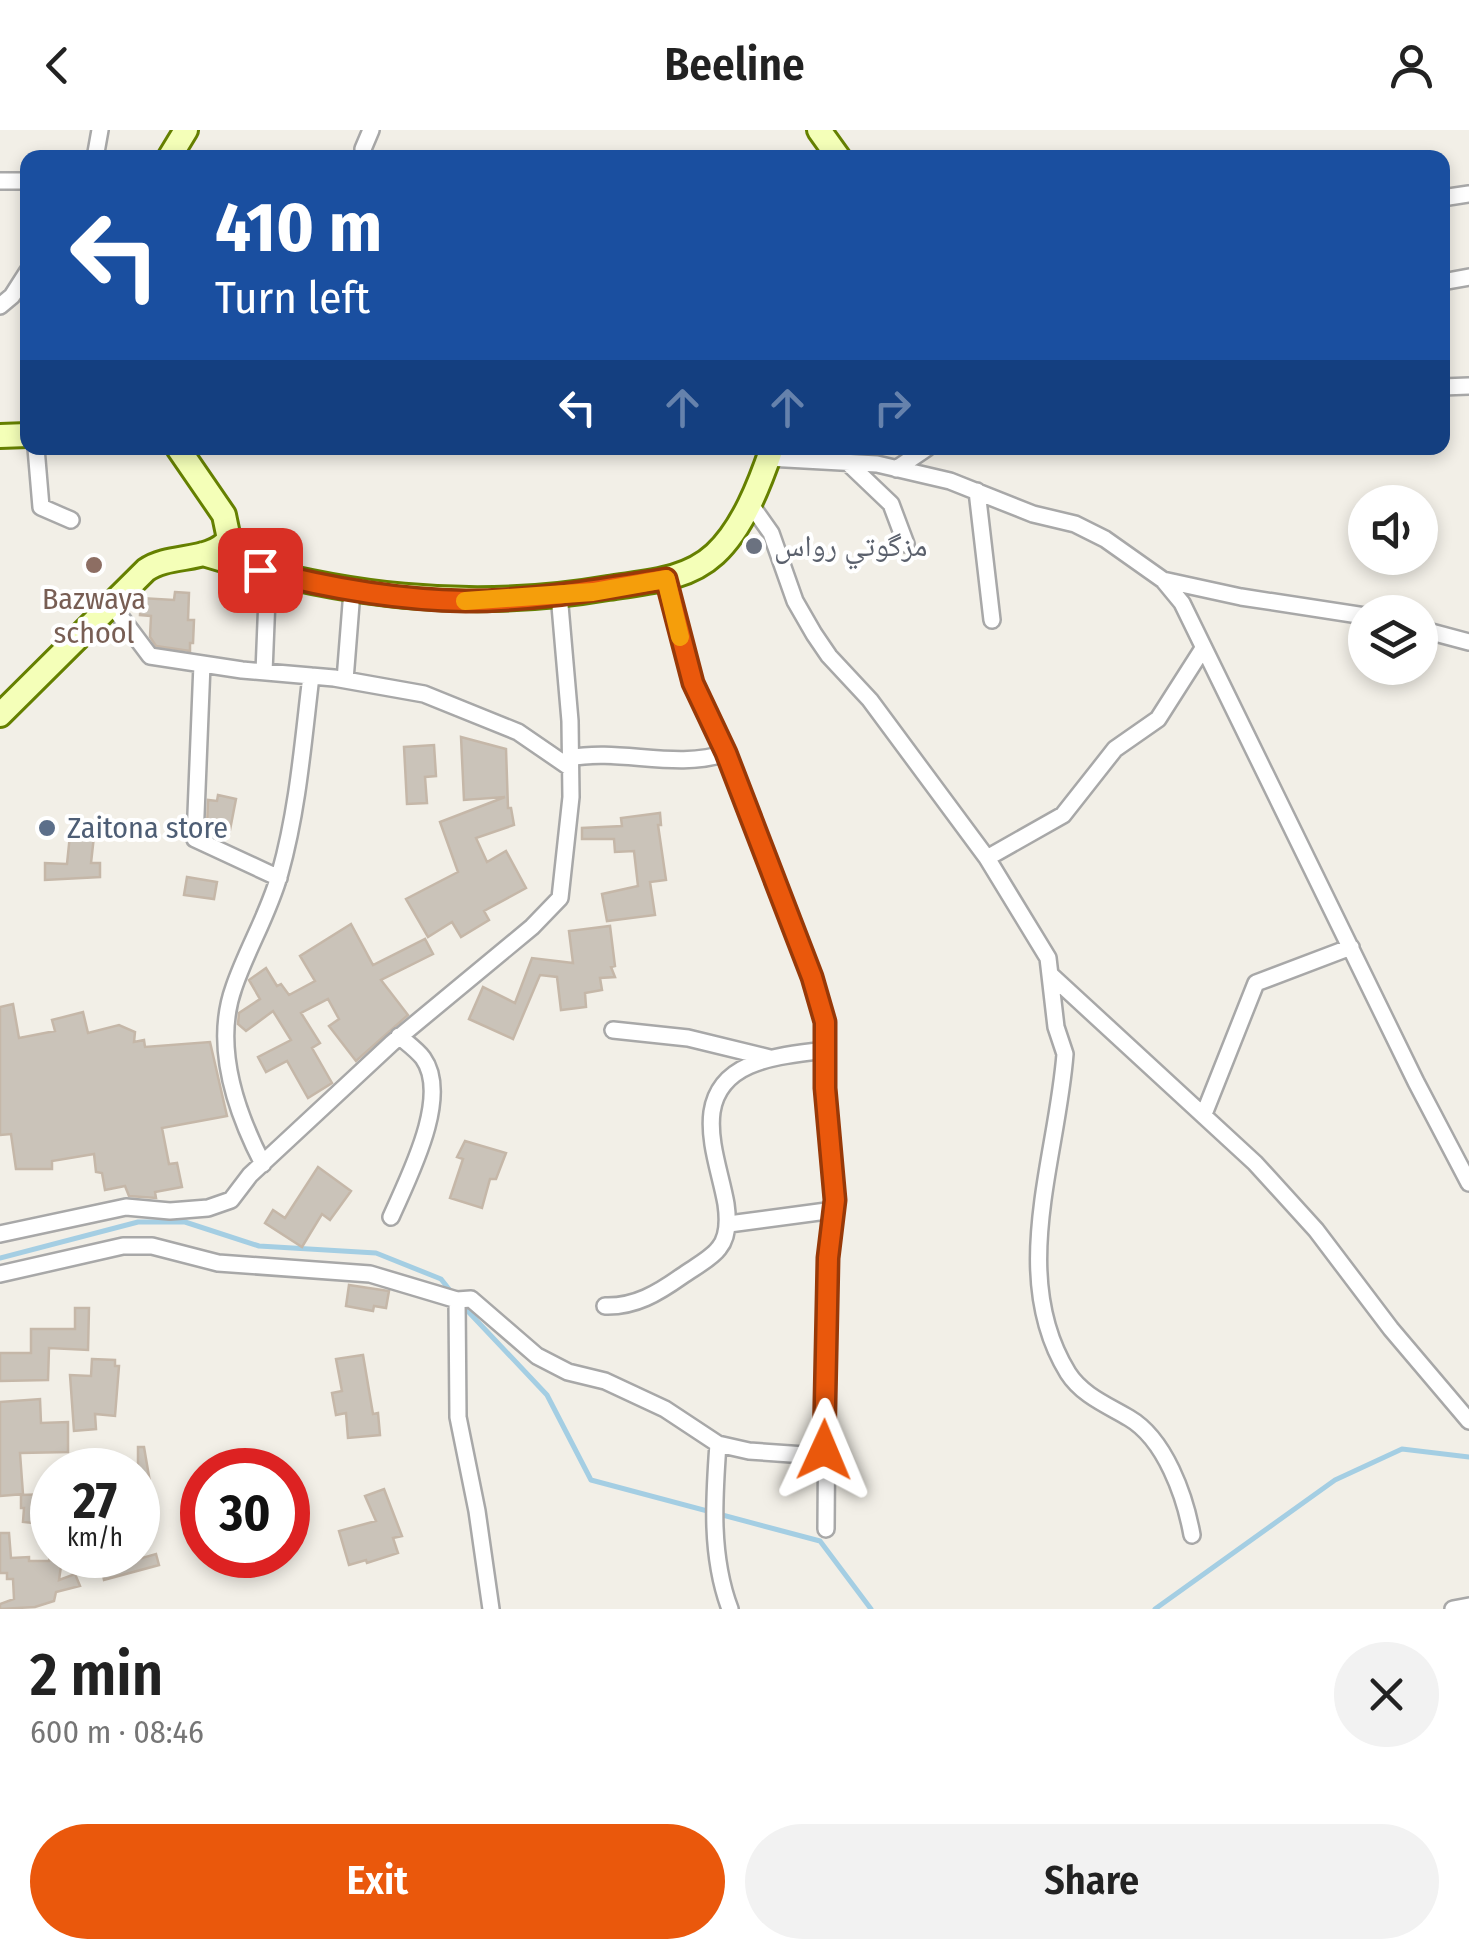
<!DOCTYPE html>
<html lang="en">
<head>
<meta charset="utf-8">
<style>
	:root { --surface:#fff; --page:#f2f2f2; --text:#222; --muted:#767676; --accent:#ea580c }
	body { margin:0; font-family:"Fira Sans Condensed","Noto Naskh Arabic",sans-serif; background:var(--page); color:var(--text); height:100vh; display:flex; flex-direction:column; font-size:38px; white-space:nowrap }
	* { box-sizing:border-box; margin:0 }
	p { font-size:32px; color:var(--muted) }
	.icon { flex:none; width:55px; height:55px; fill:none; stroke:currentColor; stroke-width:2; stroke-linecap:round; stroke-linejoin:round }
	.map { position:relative; height:1479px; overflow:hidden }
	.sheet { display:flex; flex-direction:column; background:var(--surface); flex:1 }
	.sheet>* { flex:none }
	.top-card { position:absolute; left:20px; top:20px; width:1430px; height:305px; border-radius:20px; box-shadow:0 5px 15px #0003; background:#1a4fa0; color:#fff; overflow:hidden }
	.controls { position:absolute; left:1348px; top:355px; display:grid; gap:20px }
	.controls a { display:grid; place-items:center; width:90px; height:90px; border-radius:50%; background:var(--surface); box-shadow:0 5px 15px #0003; font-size:50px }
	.speed { position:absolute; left:30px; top:1318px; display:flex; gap:20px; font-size:50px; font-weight:700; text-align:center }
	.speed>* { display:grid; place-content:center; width:130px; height:130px; border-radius:50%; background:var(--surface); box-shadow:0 5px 15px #0003; line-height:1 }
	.speed small { font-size:25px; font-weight:400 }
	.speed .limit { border:15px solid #d22; background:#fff; color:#111 }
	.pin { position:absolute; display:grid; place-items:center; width:85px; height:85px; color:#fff; margin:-42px; border-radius:20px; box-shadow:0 5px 15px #0006 }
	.me { position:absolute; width:110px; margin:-55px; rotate:1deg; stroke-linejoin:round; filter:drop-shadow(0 0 8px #0008) }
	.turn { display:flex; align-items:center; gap:35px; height:210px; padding:0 30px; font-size:45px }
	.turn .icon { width:130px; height:130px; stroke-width:2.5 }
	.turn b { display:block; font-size:70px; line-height:85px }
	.lanes { display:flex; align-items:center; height:95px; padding:0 30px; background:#0003; justify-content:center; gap:50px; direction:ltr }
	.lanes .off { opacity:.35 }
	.round { display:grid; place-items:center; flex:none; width:105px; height:105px; border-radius:52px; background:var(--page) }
	.summary { display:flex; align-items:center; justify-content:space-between; height:170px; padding:0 30px }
	h1 { font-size:60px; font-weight:600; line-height:75px }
	.primary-button { display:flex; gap:20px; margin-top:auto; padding:20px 30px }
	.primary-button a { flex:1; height:115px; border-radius:60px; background:var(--accent); color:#fff; font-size:40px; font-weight:600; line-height:115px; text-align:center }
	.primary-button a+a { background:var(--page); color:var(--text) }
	header { display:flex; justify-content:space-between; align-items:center; height:130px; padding:0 30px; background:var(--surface); font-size:45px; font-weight:600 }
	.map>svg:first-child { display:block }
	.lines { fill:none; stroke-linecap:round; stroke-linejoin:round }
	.stream { stroke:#a4cee3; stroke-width:5 }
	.building { fill:#cac3b9; stroke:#c5b7a8; stroke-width:2.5 }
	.street-casing { stroke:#a8a8a8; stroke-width:20 }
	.secondary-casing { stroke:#658000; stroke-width:28 }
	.street { stroke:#fff; stroke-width:15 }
	.secondary { stroke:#f4ffb8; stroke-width:22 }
	.route-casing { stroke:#983908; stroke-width:25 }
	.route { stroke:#ea580c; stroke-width:18 }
	.slow { stroke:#f59e0b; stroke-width:18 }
	.worship-dot { fill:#6b7280; stroke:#fff; stroke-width:4 }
	.education-dot { fill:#8d6e63; stroke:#fff; stroke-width:4 }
	.service-dot { fill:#5c6f8a; stroke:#fff; stroke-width:4 }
	.labels { text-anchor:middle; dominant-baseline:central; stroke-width:8; stroke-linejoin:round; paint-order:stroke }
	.worship-label { font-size:30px; fill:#5b616d; stroke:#fff; text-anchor:start }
	.education-label { font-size:30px; fill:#785e54; stroke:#fff }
	.service-label { font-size:30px; fill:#4e5e75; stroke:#fff; text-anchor:start }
</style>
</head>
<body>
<header><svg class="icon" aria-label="back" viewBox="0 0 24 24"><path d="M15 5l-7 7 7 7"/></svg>Beeline<svg class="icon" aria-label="person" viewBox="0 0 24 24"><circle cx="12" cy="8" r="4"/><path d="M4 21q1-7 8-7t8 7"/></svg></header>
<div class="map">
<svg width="1469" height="1479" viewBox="0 0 1469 1479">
	<rect width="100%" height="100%" fill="#f2efe7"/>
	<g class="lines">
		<!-- stream -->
		<path class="stream" d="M0 1128 138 1092H185L259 1116 376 1123 441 1149 452 1163
			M462 1175 547 1265 591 1350 820 1411 871 1479
			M1155 1479 1335 1350 1402 1319 1469 1327"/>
	</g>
	<!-- building -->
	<path class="building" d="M175 462 189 463 188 490H194L193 513H190V521L156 516 150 507 151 486 140 485 141 468 174 470Z
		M461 607 506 619 508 678H511L514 695 476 708 487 732 506 721 526 758 484 781 489 790 461 807 452 792 428 807 406 769 458 742 440 692 505 667 464 670Z
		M434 615 436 646 425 647 427 673 407 674 404 617Z
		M218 665 236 669 230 700 207 698 208 670 217 671Z
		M660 683 661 695H658L666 750 650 752 655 785 607 791 602 764 638 756 634 721 615 722 614 709H582V698L622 696 621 688Z
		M71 695 95 697 91 733H100V747L45 750V733L67 734Z
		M187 747 217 752 214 769 184 765Z
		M351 794 373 835 425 809 433 824 381 850 408 885 356 931 329 896 339 889 328 869 301 883 320 913 312 918 332 953 308 968 287 931 266 942 258 927 291 910 273 881 246 901 238 894 239 883 260 869 249 850 266 838 277 856 281 854 289 865 315 851 300 826Z
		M610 796 615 836 611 837 615 847 600 848 602 860 585 863 586 877 561 880 557 847 540 845 513 909 469 889 483 857 515 873 532 828 573 833 569 801Z
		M13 874 19 908 55 901 52 890 83 882 88 903 119 895 135 902 134 912 144 910 145 917 210 912 227 986 162 998 169 1034 177 1033 182 1057 155 1062 156 1068 129 1066 125 1056 105 1060 102 1043 96 1042 94 1024 52 1031V1039H16L11 1004 0 1005V877Z
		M465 1011 506 1023 496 1049H490L482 1078 450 1068 463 1029 457 1027Z
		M318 1037 351 1061 330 1090 322 1084 302 1117 265 1093 273 1080 285 1088Z
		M349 1155 389 1161 386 1178 374 1176 373 1181 346 1176Z
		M75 1178H89L88 1220 49 1218 48 1250 0 1251V1223H31V1199H75Z
		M363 1225 373 1284 378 1283 380 1305 348 1308 346 1283 336 1285 332 1263 342 1261 336 1229Z
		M92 1229 115 1230V1236H119L115 1286 95 1284 96 1299 74 1301 70 1245 91 1246Z
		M40 1269 41 1293 68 1292V1322L20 1323 23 1364 0 1366V1272Z
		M138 1317H144L152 1364H148L152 1400 138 1401Z
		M384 1359 402 1406 393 1408 398 1423 367 1433 366 1430 349 1435 339 1401 376 1391 365 1366Z
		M52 1364V1395L23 1392 24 1378H21V1365Z
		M0 1403H9L11 1428 29 1427V1431H49L50 1427 62 1429 59 1450 75 1444 80 1456 56 1462 54 1471 35 1477 0 1479V1474L14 1469 13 1449H7V1443H0Z
		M156 1424 159 1435 104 1450 100 1429 123 1425 125 1433Z"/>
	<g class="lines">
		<!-- street casing -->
		<g class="street-casing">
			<path id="street" d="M95 28 100 0
				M365 28 363 19 371 0
				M0 51H28
				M1442 68 1469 64
				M1442 152 1469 147
				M0 176 12 166 28 141
				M1442 257 1469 256
				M36 318 41 377 71 390
				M768 328 877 334 950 351 1033 384 1075 394 1105 409 1163 450 1182 473 1416 952 1469 1053
				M847 332 891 374 906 414
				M896 339 927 318
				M977 361 992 490
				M749 372 771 403 795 471 814 504 829 526 870 570 987 728 1048 828 1056 897 1065 924C1057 1029 1008 1146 1068 1243 1082 1265 1107 1275 1129 1288 1165 1309 1185 1366 1192 1405
				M665 449 693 553 727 623 812 847 825 892V958L835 1070 828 1128 826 1399
				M1163 450 1241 467 1365 486
				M111 474 150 526 242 540 334 548 424 564 518 602 569 637
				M1420 499 1469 512
				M202 534 195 709 279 748
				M264 542 268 443
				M345 550 352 461
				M569 628C621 618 675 640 727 623
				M987 728 1063 685 1115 619 1158 589 1202 520
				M1052 846 1255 1033 1316 1100 1391 1199 1469 1291
				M613 900 688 908 770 928
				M1204 984 1256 853 1351 817
				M263 1034C236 982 213 915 234 857 247 819 269 783 280 743 298 679 303 612 311 546
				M391 1087C408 1048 451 967 423 928 417 920 407 913 399 906
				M729 1094 834 1080
				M0 1104 126 1077 170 1081 208 1078 231 1070 250 1045 392 913 532 797 560 768 571 667 570 591 559 464
				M0 1144 123 1116H152L218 1133 370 1144 457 1170 471 1169 537 1226 568 1242 605 1251 665 1279 718 1314 749 1321 805 1325 824 1319
				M457 1170 458 1287 477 1381 491 1479
				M605 1176C635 1177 658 1163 682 1146 693 1138 711 1129 719 1118 729 1106 728 1088 726 1074 721 1045 708 1012 712 982 720 928 783 926 825 920
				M718 1314C714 1369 710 1426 730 1479
				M1453 1479 1469 1476"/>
		</g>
		<!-- secondary casing -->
		<g class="secondary-casing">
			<path id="secondary" d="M819 0 839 28
				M169 28 186 0
				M0 306 28 305
				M203 424C338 466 469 482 608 458 645 452 686 451 715 424 743 398 760 353 772 318
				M0 585 146 440C170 423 210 433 229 409L224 385 178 318"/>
		</g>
		<!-- street -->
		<use href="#street" class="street"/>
		<!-- secondary -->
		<use href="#secondary" class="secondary"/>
	</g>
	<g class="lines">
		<!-- route casing -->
		<g class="route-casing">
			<path id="route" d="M260 440C328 458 396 470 466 471 533 471 600 459 666 449L693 553 726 623 812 847 825 892V958L835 1070 828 1128 824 1320"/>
		</g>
		<!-- route -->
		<use href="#route" class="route"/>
		<!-- slow -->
		<path class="slow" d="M465 471 593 462 666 449 680 507"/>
	</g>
	<!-- markers -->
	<circle class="worship-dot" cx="754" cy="416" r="10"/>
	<circle class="education-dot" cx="94" cy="435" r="10"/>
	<circle class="service-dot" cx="47" cy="698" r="10"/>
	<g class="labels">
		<!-- worship labels -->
		<g class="worship-label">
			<text x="774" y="416">مزگوتي رواس</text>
		</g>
		<!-- education labels -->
		<g class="education-label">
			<text x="94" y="469">Bazwaya<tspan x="94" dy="34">school</tspan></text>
		</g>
		<!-- service labels -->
		<g class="service-label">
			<text x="67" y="698">Zaitona store</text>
		</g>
	</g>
</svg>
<div class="controls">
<a><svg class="icon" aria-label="sound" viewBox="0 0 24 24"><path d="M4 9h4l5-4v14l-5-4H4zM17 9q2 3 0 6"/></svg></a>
<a><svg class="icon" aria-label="layers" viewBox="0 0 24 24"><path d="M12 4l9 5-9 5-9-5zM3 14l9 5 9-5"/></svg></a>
</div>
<div class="speed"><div>27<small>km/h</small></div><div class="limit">30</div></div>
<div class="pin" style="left:260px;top:440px;background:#d93025"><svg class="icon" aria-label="arrive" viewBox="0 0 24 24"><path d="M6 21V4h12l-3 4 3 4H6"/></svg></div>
<svg class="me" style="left:824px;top:1320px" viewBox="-20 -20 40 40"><path d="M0-17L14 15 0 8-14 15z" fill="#ea580c" stroke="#fff" stroke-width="4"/></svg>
<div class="top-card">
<div class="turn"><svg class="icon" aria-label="left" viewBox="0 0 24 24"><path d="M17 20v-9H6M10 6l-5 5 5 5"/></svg><div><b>410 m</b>Turn left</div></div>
<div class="lanes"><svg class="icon" aria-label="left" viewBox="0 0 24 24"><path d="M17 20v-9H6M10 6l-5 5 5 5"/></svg><svg class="icon off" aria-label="ahead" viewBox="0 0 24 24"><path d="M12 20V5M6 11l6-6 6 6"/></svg><svg class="icon off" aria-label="ahead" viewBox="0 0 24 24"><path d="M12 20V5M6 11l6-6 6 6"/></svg><svg class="icon off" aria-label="right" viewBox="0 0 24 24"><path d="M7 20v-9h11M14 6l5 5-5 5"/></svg></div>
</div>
</div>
<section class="sheet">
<div class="summary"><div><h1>2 min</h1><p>600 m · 08:46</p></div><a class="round"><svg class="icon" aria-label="close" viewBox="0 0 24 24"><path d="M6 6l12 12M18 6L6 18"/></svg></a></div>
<div class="primary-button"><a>Exit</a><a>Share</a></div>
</section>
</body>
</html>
